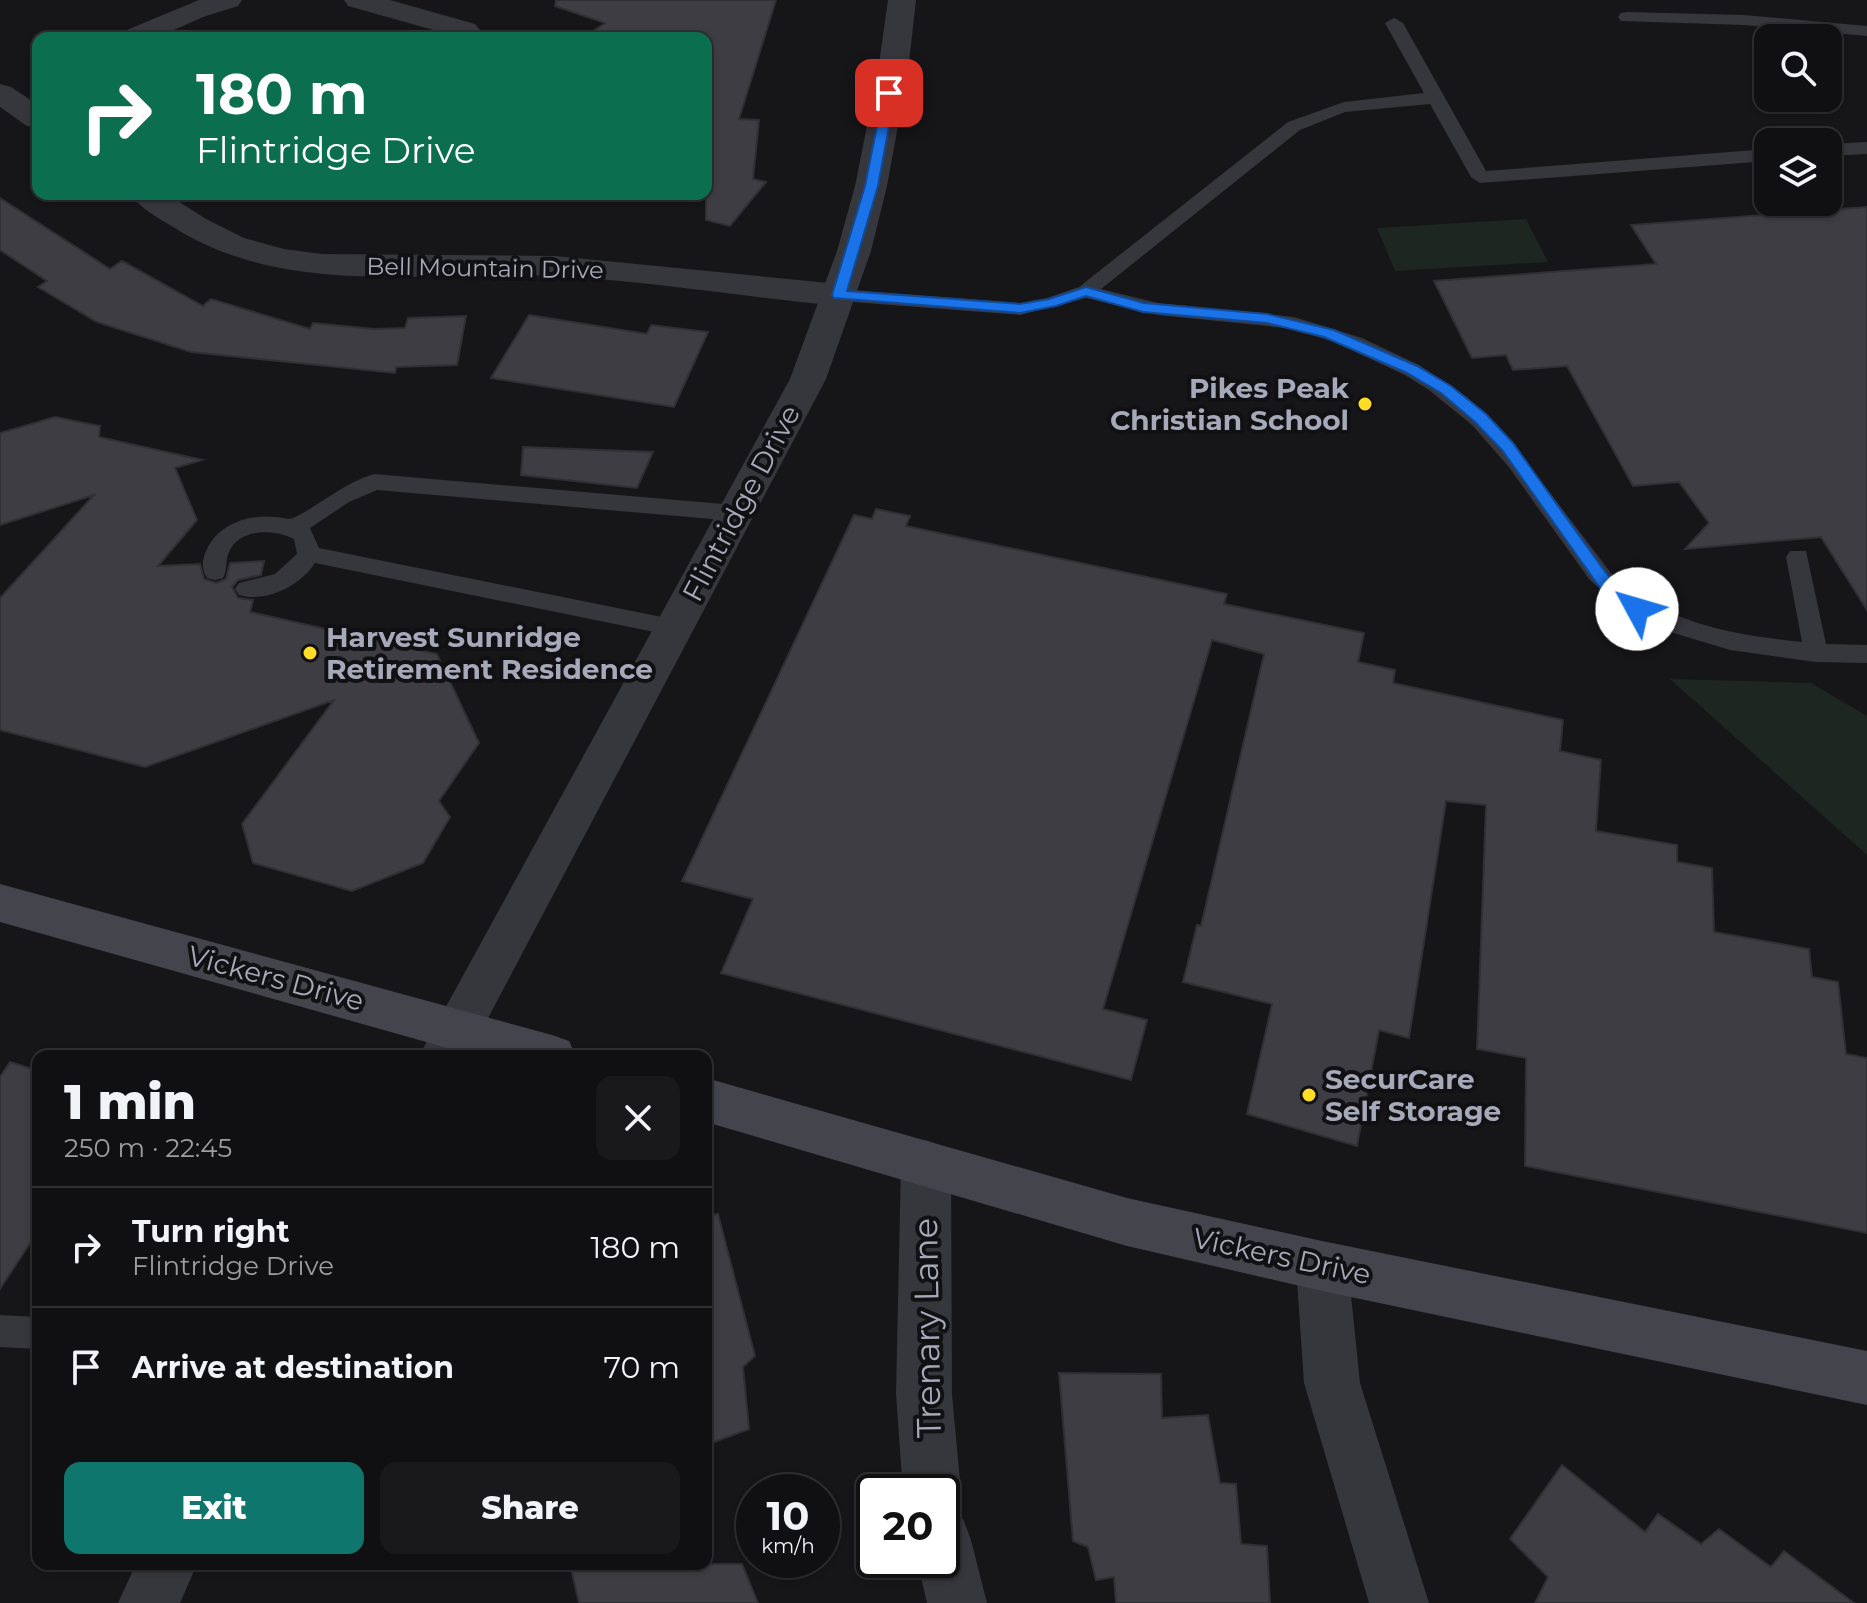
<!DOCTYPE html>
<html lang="en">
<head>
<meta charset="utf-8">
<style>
	:root { --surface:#101012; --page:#19191b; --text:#f1f3f6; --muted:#9c9d9f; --line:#303032; --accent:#0f766e }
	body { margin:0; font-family:Montserrat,sans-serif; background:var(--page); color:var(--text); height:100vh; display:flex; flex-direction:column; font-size:30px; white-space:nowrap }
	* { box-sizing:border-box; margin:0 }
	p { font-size:26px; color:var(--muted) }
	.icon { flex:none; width:44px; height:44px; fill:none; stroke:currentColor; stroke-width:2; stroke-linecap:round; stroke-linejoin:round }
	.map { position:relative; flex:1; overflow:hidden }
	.panel { position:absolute; left:32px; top:1050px; width:680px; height:520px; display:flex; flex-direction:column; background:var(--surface); border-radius:16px; box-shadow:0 2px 6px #0004,0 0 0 2px var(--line) }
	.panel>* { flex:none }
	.guide { position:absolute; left:32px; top:32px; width:680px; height:168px; border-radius:16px; box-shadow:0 2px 6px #0004,0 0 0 2px var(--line); background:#0b6e4f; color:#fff; overflow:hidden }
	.tools { position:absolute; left:1754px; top:24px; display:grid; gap:16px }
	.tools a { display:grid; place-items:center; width:88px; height:88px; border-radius:16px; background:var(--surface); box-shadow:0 2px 6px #0004,0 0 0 2px var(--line); font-size:40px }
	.speed { position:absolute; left:736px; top:1474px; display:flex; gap:16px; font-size:40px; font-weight:700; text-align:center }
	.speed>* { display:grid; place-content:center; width:104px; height:104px; border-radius:50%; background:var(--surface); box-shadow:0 2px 6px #0004,0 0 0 2px var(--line); line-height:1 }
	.speed small { font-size:20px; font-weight:400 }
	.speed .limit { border:4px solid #111; border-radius:12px; background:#fff; color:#111 }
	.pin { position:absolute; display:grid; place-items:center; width:68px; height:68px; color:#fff; margin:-34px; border-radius:16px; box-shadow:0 4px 12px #0006 }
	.me { position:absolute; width:88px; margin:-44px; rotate:309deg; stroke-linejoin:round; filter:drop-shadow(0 0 6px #0008) }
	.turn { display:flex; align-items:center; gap:28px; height:168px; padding:0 32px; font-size:36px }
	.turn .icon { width:104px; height:104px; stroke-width:2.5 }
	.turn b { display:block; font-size:56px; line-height:68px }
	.round { display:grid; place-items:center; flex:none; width:84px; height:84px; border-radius:16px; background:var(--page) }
	.overview { display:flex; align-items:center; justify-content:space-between; height:136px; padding:0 32px }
	h1 { font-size:48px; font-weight:800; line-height:60px }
	.button { display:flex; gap:16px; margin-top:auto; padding:16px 32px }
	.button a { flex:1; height:92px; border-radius:16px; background:var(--accent); color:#fff; font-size:32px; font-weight:800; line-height:92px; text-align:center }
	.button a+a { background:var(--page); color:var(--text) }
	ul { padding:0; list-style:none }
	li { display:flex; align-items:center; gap:24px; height:120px; padding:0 32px; border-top:2px solid var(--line) }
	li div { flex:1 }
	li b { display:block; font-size:30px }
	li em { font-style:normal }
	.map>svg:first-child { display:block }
	.green { fill:#1d2620 }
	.building { fill:#3d3d43; stroke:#302f34; stroke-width:2 }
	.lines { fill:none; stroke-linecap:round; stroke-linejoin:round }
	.service { fill:#36363d; fill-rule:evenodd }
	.minor { fill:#36363d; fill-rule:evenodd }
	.tertiary { fill:#36363d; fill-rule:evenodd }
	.secondary { fill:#44444d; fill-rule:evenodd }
	.route { fill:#1a73e8; stroke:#114b97; stroke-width:2 }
	.poi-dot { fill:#ffdc26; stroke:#111013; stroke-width:3 }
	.labels { text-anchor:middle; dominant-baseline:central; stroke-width:8; stroke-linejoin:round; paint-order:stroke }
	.far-street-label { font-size:24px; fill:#a6a9b9; stroke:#111013 }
	.poi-label { font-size:28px; font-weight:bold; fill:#a6a9b9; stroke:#111013; text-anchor:start }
	.street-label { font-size:28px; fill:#a6a9b9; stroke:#111013 }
	.near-street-label { font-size:34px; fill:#a6a9b9; stroke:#111013 }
</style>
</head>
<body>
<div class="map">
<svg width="1867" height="1603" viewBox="0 0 1867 1603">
	<rect width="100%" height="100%" fill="#161518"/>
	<!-- green -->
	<path class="green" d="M1526 219 1548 262 1395 271 1377 228Z
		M1670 679 1811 683 1867 716V855Z"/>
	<!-- building -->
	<path class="building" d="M556 0H776L739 119 759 120 753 179 766 182 730 226 706 220V38H583L605 23 555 6Z
		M0 198 110 269 122 261 203 306 211 299 310 329 313 323 374 329 405 328 408 318 466 316 457 365 396 367 395 373 191 352 97 322 38 287 47 281 0 250Z
		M1867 207V610L1821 537 1685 549 1709 523 1679 482 1633 486 1567 366 1513 370 1506 355 1472 358 1434 281 1656 264 1631 225Z
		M529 315 647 334 651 325 708 332 674 407 491 378Z
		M55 417 100 426 99 437 202 460 175 468 197 520 158 566 200 564 204 579 216 583 226 579 230 563 264 561 261 575 238 580 232 587 238 598 253 600 250 612 437 654 479 743 439 801 450 817 423 863 352 891 253 863 242 824 334 700 145 767 0 730V598L94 495 0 525V433Z
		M523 447 653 452 637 488 521 475Z
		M876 509 910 516 906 526 1227 594 1224 604 1364 633 1358 662 1395 670 1393 683 1563 720 1560 751 1601 760 1596 831 1677 845V862L1712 868 1714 932 1809 949 1812 977 1838 982 1846 1054 1867 1058V1233L1525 1166 1526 1058 1477 1049 1486 805 1446 801 1409 1038 1379 1030 1357 1146 1247 1114 1272 1004 1183 982 1197 925 1201 926 1264 654 1212 640 1103 1009 1147 1020 1131 1080 721 973 753 899 682 881 854 515 872 519Z
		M10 1062 38 1071V1231L0 1289V1077Z
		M718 1214 755 1356 743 1367 749 1429 706 1445V1216Z
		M1059 1373 1161 1374 1162 1418 1208 1415 1220 1483 1236 1484 1241 1544 1267 1546 1270 1603H1116L1114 1577 1096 1580 1088 1547 1073 1541Z
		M1562 1465 1645 1532 1658 1514 1701 1544 1719 1529 1771 1567 1784 1551 1854 1603H1535L1548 1577 1510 1539Z
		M570 1564H742L758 1603H579Z"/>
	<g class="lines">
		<!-- service -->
		<path class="service" d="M1627 12 1744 15 1867 26V36L1744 25 1621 21 1618 17 1621 13Z
			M1394 18 1403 23 1486 171 1768 149V161L1480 183 1471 177 1430 104 1345 112 1300 130 1101 289 1158 303 1294 317 1362 338 1419 365 1467 397 1506 435 1617 581C1672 624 1734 635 1802 642L1786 557 1790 551H1806L1826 644 1867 645V663L1816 662 1730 650 1654 627 1625 612 1589 579 1508 466 1472 425 1429 390 1405 375 1332 341 1286 328 1158 315 1086 298 1020 315 839 301 829 295 839 289 1020 303 1047 298 1079 287 1288 122 1344 102 1424 93 1385 23Z
			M1867 142V154L1828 156V144Z
			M374 474 735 505 743 507 746 513 743 519 735 521 377 490 349 502 310 528 319 548 682 621 686 627 682 633 674 636 315 563C300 586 266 603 239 595L235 589 239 583 275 574 297 554 294 539C274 529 239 528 229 552 225 561 228 569 223 578L215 580 207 578C201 569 202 558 207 549 219 524 249 514 275 517 282 517 287 520 293 518 321 505 343 483 374 474Z
			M0 1315 38 1317V1349L0 1347Z"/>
		<!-- minor -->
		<path class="minor" d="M199 0H242L238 6 203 17 156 38H117L122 32Z
			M344 0H390L475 24 480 30 475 36 462 38 348 6Z
			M0 84 11 87 38 105V128L27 126 0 107Z
			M130 194H167L206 219 244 238 284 249 322 254 555 256 839 284 851 288 856 295 851 302 839 306C744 297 649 281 554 276 427 270 287 299 173 227 158 218 140 208 130 194Z
			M926 1140 944 1147 951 1163 952 1394 961 1492 949 1514 963 1519 971 1540 987 1603H927L917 1560H942V1492H903L896 1394 901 1163 908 1147Z
			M1322 1241 1341 1248 1348 1266 1360 1383 1429 1603H1369L1304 1383 1296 1266 1303 1248Z"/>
		<!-- tertiary -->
		<path class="tertiary" d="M888 0H916L908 71 887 186 871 251 826 379 468 1056H419L790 379 837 251 855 186 878 71Z
			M136 1564H197L180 1603H118Z"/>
		<!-- secondary -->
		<path class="secondary" d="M0 884 552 1035 569 1041 576 1056H476L0 922Z
			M706 1078 1127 1198 1322 1241 1867 1351V1405L1322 1291 1127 1246 706 1122Z"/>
	</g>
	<!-- route -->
	<path class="route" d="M884 91 895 93 878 186 847 291 1020 304 1049 299 1086 287 1144 303 1267 314 1334 330 1417 366 1451 386 1486 414 1513 443 1603 569 1615 583 1642 605 1645 609 1642 613H1631L1603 592 1502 450 1475 422 1441 393 1407 373 1324 337 1267 323 1143 312 1086 296 1056 306 1020 313 834 298 832 295 865 186Z"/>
	<!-- markers -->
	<g class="poi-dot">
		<circle cx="1365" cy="404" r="8"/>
		<circle cx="310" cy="653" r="8"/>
		<circle cx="1309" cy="1095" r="8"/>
	</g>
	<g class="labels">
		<!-- far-street labels -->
		<g class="far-street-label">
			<text transform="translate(485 268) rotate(1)">Bell Mountain Drive</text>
		</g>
		<!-- poi labels -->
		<g class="poi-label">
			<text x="1349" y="388" text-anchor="end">Pikes Peak<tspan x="1349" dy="32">Christian School</tspan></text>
			<text x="326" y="637">Harvest Sunridge<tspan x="326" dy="32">Retirement Residence</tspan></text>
			<text x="1325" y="1079">SecurCare<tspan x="1325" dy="32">Self Storage</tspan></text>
		</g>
		<!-- street labels -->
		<g class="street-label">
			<text transform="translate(741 503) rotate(-62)">Flintridge Drive</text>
			<text transform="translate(276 978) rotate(15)">Vickers Drive</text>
			<text transform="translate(1282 1256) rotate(12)">Vickers Drive</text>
		</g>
		<!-- near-street labels -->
		<g class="near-street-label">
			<text transform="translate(927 1328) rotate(-91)">Trenary Lane</text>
		</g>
	</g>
</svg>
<div class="tools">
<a><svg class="icon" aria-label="search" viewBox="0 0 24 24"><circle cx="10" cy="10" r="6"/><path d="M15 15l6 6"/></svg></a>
<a><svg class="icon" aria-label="layers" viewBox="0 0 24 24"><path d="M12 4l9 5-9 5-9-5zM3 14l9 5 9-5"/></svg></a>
</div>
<div class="speed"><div>10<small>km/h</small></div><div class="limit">20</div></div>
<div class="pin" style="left:889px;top:93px;background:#d93025"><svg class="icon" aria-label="arrive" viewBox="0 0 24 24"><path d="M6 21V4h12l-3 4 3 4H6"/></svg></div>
<svg class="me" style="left:1637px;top:609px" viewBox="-20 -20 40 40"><circle r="19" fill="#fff"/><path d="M0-13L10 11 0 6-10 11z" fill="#1a73e8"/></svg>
<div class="guide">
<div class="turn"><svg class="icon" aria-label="right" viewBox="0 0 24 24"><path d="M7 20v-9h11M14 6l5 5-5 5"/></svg><div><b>180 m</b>Flintridge Drive</div></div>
</div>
<section class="panel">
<div class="overview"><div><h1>1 min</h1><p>250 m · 22:45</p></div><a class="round"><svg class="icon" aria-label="close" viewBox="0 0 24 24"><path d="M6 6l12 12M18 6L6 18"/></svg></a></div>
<ul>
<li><svg class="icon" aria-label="right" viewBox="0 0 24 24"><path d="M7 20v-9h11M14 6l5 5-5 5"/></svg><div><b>Turn right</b><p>Flintridge Drive</p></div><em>180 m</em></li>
<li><svg class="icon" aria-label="arrive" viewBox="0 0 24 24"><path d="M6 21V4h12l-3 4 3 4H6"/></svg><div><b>Arrive at destination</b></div><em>70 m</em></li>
</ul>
<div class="button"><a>Exit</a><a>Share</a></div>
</section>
</div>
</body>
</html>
